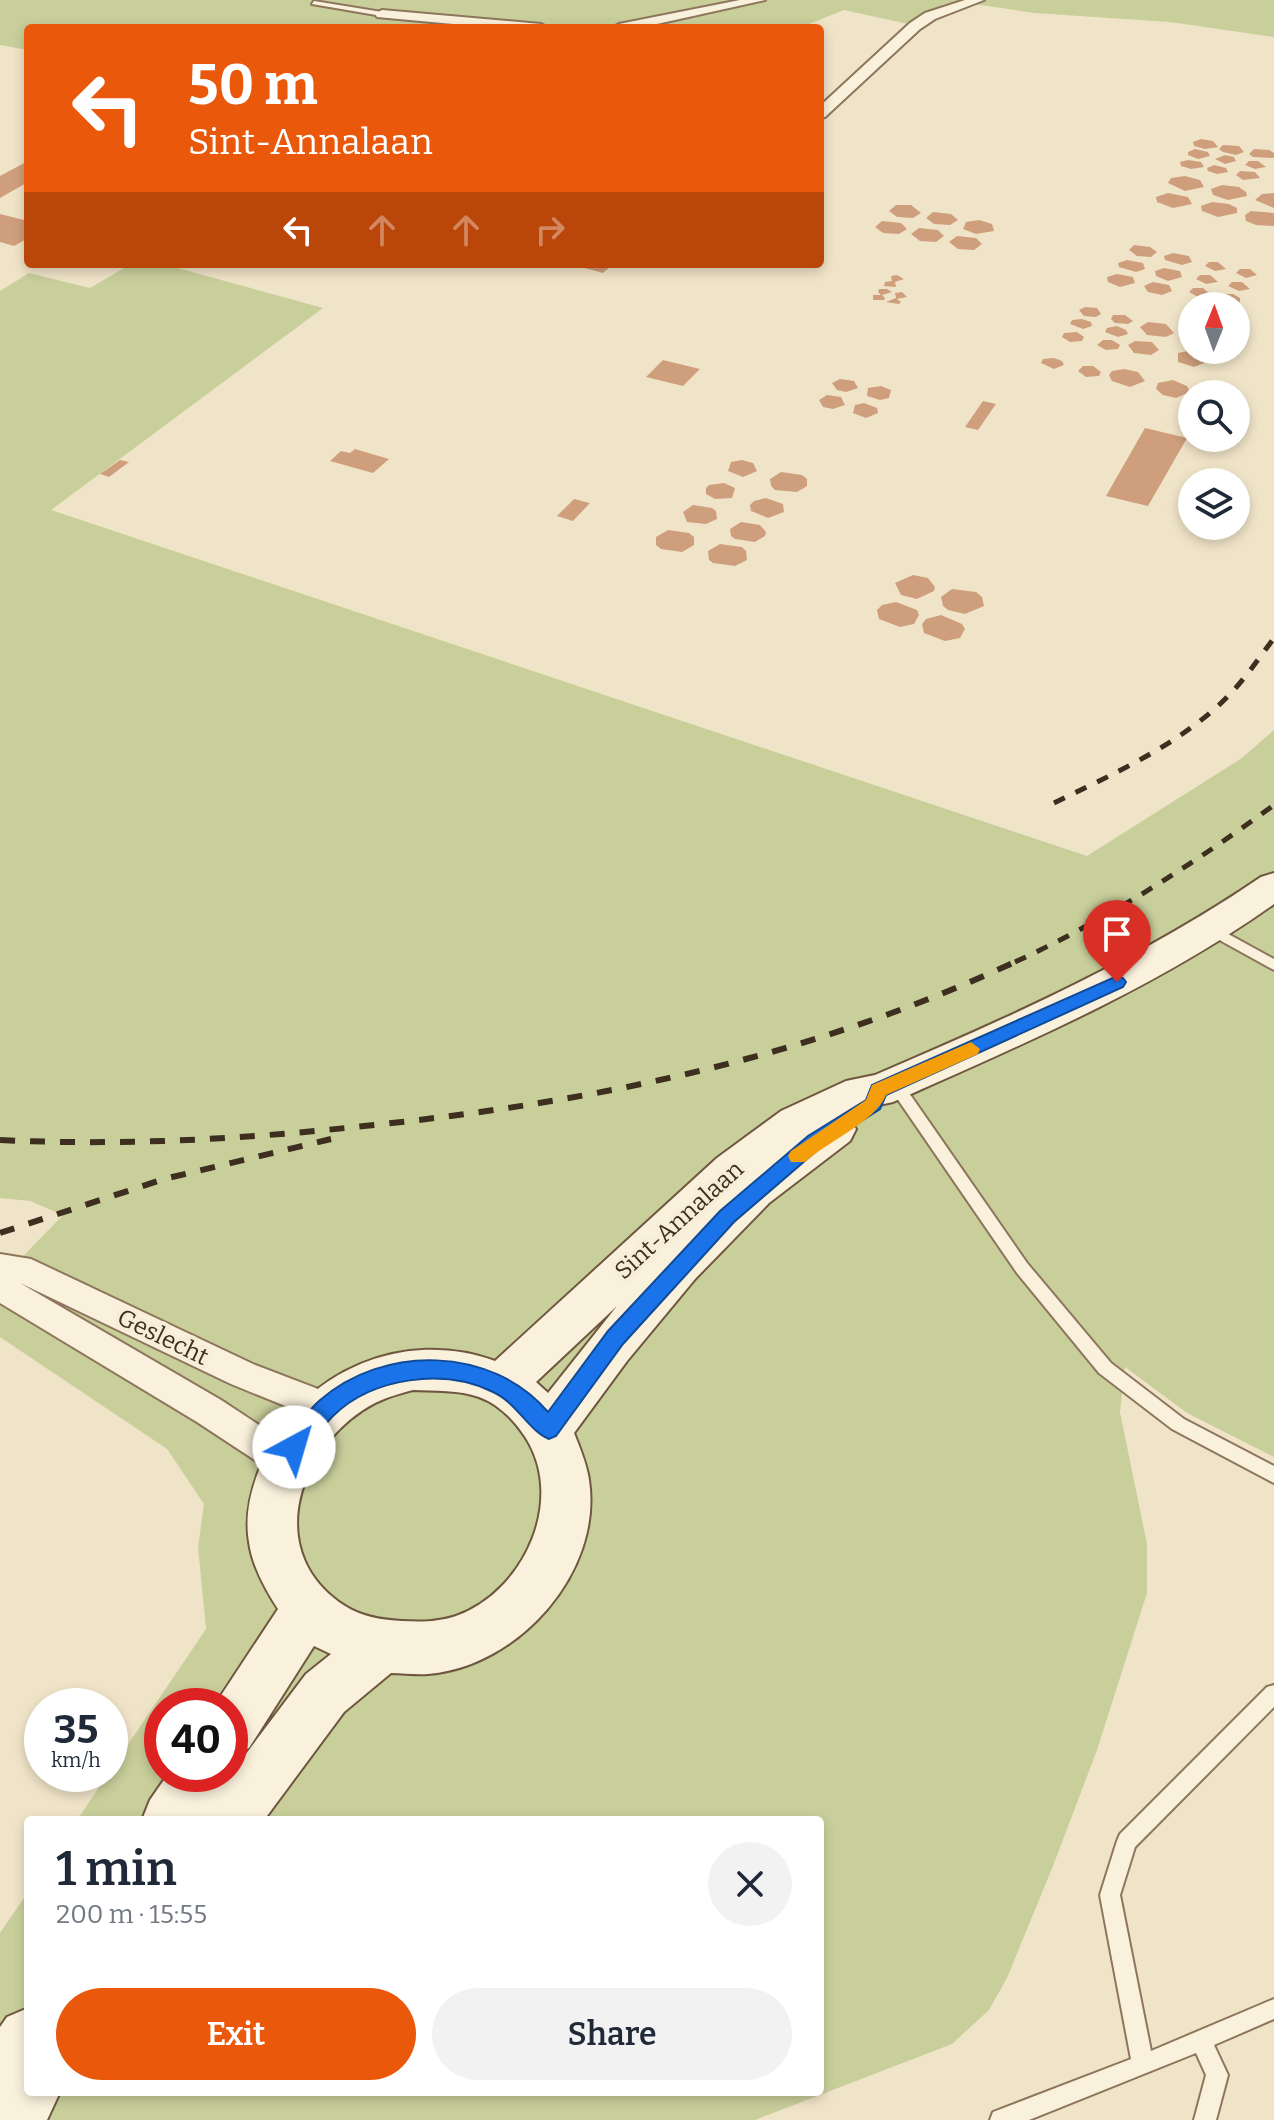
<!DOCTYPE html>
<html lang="en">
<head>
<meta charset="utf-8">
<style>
	:root { --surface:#fff; --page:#f2f2f3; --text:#1f2937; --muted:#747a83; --accent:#ea580c }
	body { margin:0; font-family:Bitter,serif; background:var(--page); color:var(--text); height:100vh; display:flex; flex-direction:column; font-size:30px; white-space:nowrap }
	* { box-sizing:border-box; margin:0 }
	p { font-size:26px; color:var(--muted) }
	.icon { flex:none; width:44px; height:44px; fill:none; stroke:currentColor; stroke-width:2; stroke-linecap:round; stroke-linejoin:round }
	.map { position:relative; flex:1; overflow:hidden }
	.side { position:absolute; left:24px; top:1816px; width:800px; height:280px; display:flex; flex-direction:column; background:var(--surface); border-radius:8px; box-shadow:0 4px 12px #0003 }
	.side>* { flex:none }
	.hud { position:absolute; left:24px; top:24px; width:800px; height:244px; border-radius:8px; box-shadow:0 4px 12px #0003; background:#ea580c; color:#fff; overflow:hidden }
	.needle { width:52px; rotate:1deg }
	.controls { position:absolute; left:1178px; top:292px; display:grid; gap:16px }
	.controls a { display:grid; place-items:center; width:72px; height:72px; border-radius:50%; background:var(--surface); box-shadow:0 4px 12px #0003; font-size:40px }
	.speed { position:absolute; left:24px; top:1688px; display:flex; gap:16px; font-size:40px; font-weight:700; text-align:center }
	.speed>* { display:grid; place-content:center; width:104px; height:104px; border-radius:50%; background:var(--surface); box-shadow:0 4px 12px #0003; line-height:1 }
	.speed small { font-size:20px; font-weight:400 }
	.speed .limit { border:12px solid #d22; background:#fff; color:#111 }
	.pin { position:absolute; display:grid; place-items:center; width:68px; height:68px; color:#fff; margin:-82px -34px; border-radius:50% 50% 50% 0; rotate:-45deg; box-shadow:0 0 8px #0007 }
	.pin .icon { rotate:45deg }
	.me { position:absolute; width:88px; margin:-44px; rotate:39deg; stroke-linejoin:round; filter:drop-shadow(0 0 6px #0008) }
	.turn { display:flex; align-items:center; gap:28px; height:168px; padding:0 32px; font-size:36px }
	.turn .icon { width:104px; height:104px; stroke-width:2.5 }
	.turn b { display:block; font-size:56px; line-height:68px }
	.lanes { display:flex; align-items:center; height:76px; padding:0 32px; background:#0003; justify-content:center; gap:40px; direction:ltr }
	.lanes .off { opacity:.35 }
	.round { display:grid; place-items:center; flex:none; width:84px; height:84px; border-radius:42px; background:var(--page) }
	.head { display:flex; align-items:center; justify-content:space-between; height:136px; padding:0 32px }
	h1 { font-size:48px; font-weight:600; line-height:60px }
	.button { display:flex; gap:16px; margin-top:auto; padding:16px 32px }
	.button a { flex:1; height:92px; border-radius:48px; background:var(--accent); color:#fff; font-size:32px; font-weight:600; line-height:92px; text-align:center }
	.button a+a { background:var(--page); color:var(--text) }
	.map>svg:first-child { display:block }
	.green { fill:#c9cf9b; fill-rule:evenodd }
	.building { fill:#cf9f7d }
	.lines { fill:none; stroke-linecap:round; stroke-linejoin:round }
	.lane-casing { stroke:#8d765c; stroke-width:4 }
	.street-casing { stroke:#8d765c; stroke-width:4 }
	.secondary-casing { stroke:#6f573f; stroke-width:4 }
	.lane { fill:#faf1dc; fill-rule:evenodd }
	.street { fill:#faf1dc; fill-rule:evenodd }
	.secondary { fill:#faf1dc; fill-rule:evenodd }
	.rail-far1 { stroke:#3d2e20; stroke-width:5; stroke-dasharray:12 12; stroke-linecap:butt }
	.rail { stroke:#3d2e20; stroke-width:6; stroke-dasharray:15 15; stroke-linecap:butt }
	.route { fill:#1a73e8; stroke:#114b97; stroke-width:2 }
	.slow { fill:#f59e0b }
	.labels { text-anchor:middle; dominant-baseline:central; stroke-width:8; stroke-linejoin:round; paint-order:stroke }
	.street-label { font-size:24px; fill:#3d2e20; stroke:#f7eed8 }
</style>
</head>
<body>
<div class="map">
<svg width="1274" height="2120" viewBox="0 0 1274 2120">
	<rect width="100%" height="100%" fill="#f0e4c8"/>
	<!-- green -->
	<path class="green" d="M0 0H1274V37L1170 22 1034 13 961 2 917 17 908 24 844 10 799 28H28V50L0 45Z
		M131 264H163L323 308 51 510 1087 856 1242 758 1274 730V1457L1187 1413 1125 1367 1120 1412 1147 1544V1593L1097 1750 1053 1866 1007 1978 989 2010 952 2044 755 2120H0V1933L28 1892V2092H820V1820H77L206 1629 198 1547 204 1504 167 1449 0 1337V1280L63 1215 30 1201 0 1198V291L29 273 90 288ZM162 1706H230V1774H162Z"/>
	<!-- building -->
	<path class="building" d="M1201 139 1213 141 1218 147 1205 149 1194 146 1193 142Z
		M1223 145 1239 146 1244 152 1236 155 1223 152 1219 149Z
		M1195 149 1208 152 1210 156 1198 159 1188 155V152Z
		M1254 149 1269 150 1274 153V158L1253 157 1249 154Z
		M1225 155 1234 157 1236 161 1225 164 1215 159Z
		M1188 160 1201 162 1204 167 1191 169 1181 166 1180 162Z
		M28 161V182L0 198V176Z
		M1258 161 1266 167 1255 169 1245 165 1249 161Z
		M1214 165 1226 168 1228 172 1217 174 1208 171 1207 168Z
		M1240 171 1255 172 1260 178 1243 180 1236 175Z
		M1185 176 1200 180 1204 187 1185 191 1168 183 1171 178Z
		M1222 185 1239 187 1246 192 1247 196 1228 200 1213 195 1211 189Z
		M1168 193 1188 197 1192 204 1173 208 1157 202 1156 197Z
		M1274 193V208L1255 200 1262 194Z
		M1212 202 1229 204 1237 208V213L1218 217 1202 211 1201 206Z
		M896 205H911L921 213 913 218 897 217 889 211Z
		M1251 211 1274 213V226L1256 225 1246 221 1245 215Z
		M933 212 951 214 958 220 950 225 934 224 926 218Z
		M0 214 28 221V238L14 246 0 242Z
		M979 220 992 224 994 231 976 234 963 229 966 222Z
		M882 221 901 223 907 229 899 234 883 233 875 227Z
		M919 228 938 230 944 236 936 242 920 241 911 234Z
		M957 236 976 238 982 244 974 250 958 249 949 242Z
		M1134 245 1150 247 1157 252 1151 257 1137 256 1129 250Z
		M1173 253 1189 256 1192 262 1182 265 1165 260 1164 256Z
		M1127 260 1143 263 1145 269 1136 272 1119 267 1118 263Z
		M1218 262 1226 269 1215 271 1205 266 1209 262Z
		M570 264H612V265L603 273Z
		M1164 268 1180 271 1182 277 1168 281 1156 276 1155 271Z
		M1250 269 1257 275 1246 278 1236 273 1240 269Z
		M1117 274 1133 277 1135 283 1120 287 1108 282 1107 277Z
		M897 275 904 279 895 282 896 287 884 286 885 282 892 281 891 276Z
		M1210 275 1218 282 1206 284 1196 279 1200 275Z
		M1153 282 1169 285 1172 291 1162 295 1148 292 1144 286Z
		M1242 282 1250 289 1239 291 1228 286 1232 282Z
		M1203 288 1211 295 1200 298 1189 292 1193 288Z
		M879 289H887L892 292 882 295 885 298 884 300H873V295H881L878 292Z
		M902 292 907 297 897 299 901 302 899 304 886 302 896 298 895 293Z
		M1233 294 1240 298V302L1230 304 1219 298 1223 294Z
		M1085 307 1097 308 1101 314 1096 317 1084 316 1079 310Z
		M1113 315H1125L1133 321 1128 324 1115 323 1111 319Z
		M1082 319 1091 322 1092 326 1083 329 1070 324 1072 320Z
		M1148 322 1166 324 1174 333 1166 337 1147 335 1140 327Z
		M1117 326 1126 330 1128 334 1118 337 1105 332 1107 328Z
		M1077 332 1084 337 1082 341 1070 342 1062 337 1064 333Z
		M1112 340 1120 345 1118 349 1106 350 1097 345 1103 340Z
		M1135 341 1152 342 1159 350 1151 355 1134 353 1128 345Z
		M1188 351 1200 354 1207 362 1194 367 1178 362V353Z
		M1054 358 1062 361 1064 365 1054 369 1041 363 1043 359Z
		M663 360 700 369 683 386 646 377Z
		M1093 366 1101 372 1099 376 1086 377 1078 371 1083 366Z
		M1124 369 1138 372 1145 381 1130 387 1112 381 1109 375 1112 371Z
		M840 379 854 381 858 388 846 392 837 390 832 383Z
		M1173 380 1187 386 1190 392 1176 398 1163 395 1156 389 1158 383Z
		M881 386 891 390 889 398 880 400 867 396 868 388Z
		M827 395 841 397 845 405 833 409 823 407 819 400Z
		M983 401 996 404 978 430 965 427Z
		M864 403 877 408 878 413 866 418 853 413 855 405Z
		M1145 428 1187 438 1148 506 1106 496Z
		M355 449 389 459 373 473 330 461 341 451 350 453Z
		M120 460 129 462 109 477 100 474Z
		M742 460 753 463 757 471 743 477 728 471 731 462Z
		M781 472 802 475 807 479V486L797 492 775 490 771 486 770 479Z
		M724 483 735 488 732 498 715 499 706 494V488L709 485Z
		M766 498 783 504 784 512 768 518 751 511 750 505 754 501Z
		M574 499 590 503 573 521 557 516Z
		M693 505 712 508 716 511 717 519 706 524 687 522 683 512Z
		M741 522 760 525 766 532 765 536 755 542 735 539 731 536 730 529Z
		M668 530 689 533 694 537V545L682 552 661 549 656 545V537Z
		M720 544 742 547 746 551 747 560 735 566 713 563 709 560 708 551Z
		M913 575 928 578 935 587 934 591 917 599 901 595 895 583Z
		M952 589 976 592 982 597 984 606 965 614 948 610 943 606 941 597Z
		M896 602 917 610 919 615 914 624 900 627 879 619 877 610 882 605Z
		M941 615 962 624 965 629 960 638 945 641 924 633 922 624 926 619Z"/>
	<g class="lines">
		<!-- lane casing -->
		<g class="lane-casing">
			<path id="lane" d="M314 1 382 12 385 14 382 16 312 4Z
				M1210 924 1274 959V970L1205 932 1203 929 1205 926Z
				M895 1078 900 1080 1027 1263 1111 1363 1184 1419 1274 1466V1483L1172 1429 1099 1373 1017 1273 890 1088 888 1084 890 1080Z
				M1274 1685V1707L1135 1847 1120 1895 1151 2051 1274 1999V2019L1214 2045 1228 2075 1216 2120H1194L1206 2075 1196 2053 1029 2120H990L993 2112 1131 2059 1100 1895 1117 1841 1120 1834 1267 1687Z"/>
		</g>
		<!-- street casing -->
		<g class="street-casing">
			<path id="street" d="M740 0H765L639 28H612L619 24Z
				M965 0H984L935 19 920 29 825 117 820 118V106L910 23 925 13Z
				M382 10 541 24 548 28H496L377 17 375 14Z
				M0 1254 31 1259 253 1364 339 1397 343 1408 339 1419 327 1423 231 1384 20 1283 221 1400 297 1450 302 1461 297 1472 285 1477 273 1472 197 1422 0 1303Z"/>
		</g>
		<!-- secondary casing -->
		<g class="secondary-casing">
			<path id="secondary" d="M1274 873V904C1157 987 1024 1044 893 1102L865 1108 848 1117 856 1129 850 1141 769 1203 695 1279 627 1361 574 1433C580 1448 587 1465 589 1480 603 1572 518 1667 428 1674 416 1675 403 1673 391 1673L344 1712 264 1820H142L150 1800 168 1774H227L224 1783 306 1674 331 1654 314 1646 249 1748 230 1756V1706H214L278 1609C265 1589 252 1565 249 1542 244 1513 252 1485 264 1458 303 1370 405 1328 495 1361L717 1158 781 1111 846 1081 875 1075C1008 1018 1141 959 1261 877ZM617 1306 548 1393 536 1382ZM413 1390C435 1391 459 1390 479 1397 496 1403 511 1417 521 1431 569 1494 526 1591 456 1616 438 1622 421 1622 402 1621 382 1620 362 1617 345 1606 265 1555 295 1455 363 1410 379 1399 395 1395 413 1390Z
				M28 2008V2092H60L47 2120H0V2027L7 2017Z"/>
		</g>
		<!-- lane -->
		<use href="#lane" class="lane"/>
		<!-- street -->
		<use href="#street" class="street"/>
		<!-- secondary -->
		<use href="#secondary" class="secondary"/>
		<!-- rail-far1 -->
		<path class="rail-far1" d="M1054 803C1111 775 1172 748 1219 705 1240 686 1257 661 1274 638
			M1015 962C1108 919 1192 865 1274 805"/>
		<!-- rail -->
		<path class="rail" d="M0 1140C128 1146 246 1139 374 1125 600 1101 812 1057 1019 960
			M0 1233 164 1179 331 1139"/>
	</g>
	<!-- route -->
	<path class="route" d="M1117 976 1123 978 1126 982 1123 987 886 1095 880 1109 821 1147 734 1222 623 1344 556 1436 549 1439C529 1431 516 1402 493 1392 444 1368 373 1377 333 1416 322 1427 312 1442 302 1454L294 1457 287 1454 284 1447 287 1440C297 1427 307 1412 319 1401 383 1344 492 1346 548 1412L608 1331 720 1211 808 1136 866 1100 872 1085Z"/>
	<!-- slow -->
	<path class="slow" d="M971 1042 980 1049 978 1054 886 1095C876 1121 827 1142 805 1162H791L788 1156 791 1151 866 1100 872 1085Z"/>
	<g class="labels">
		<!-- street labels -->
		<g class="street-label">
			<text transform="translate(679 1220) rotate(-42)">Sint-Annalaan</text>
			<text transform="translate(163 1337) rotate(26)">Geslecht</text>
		</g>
	</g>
</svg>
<div class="controls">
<a><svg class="needle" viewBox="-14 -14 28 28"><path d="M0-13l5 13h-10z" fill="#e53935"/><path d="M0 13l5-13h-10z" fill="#747a83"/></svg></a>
<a><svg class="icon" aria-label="search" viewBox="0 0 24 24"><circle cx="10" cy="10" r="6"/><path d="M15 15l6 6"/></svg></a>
<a><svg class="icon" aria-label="layers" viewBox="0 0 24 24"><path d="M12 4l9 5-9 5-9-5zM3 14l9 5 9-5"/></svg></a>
</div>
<div class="speed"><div>35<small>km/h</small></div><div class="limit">40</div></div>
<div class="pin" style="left:1117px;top:982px;background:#d93025"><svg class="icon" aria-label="arrive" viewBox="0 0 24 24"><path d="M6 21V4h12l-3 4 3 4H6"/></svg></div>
<svg class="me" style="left:294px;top:1447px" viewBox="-20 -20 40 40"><circle r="19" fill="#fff"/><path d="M0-13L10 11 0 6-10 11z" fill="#1a73e8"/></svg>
<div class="hud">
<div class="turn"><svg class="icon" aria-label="left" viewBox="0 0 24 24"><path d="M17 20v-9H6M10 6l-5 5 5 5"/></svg><div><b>50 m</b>Sint-Annalaan</div></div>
<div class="lanes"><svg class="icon" aria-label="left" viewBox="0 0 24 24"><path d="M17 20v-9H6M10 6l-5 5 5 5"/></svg><svg class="icon off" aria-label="ahead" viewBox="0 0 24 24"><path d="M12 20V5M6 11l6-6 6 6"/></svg><svg class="icon off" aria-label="ahead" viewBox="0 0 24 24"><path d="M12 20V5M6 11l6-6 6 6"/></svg><svg class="icon off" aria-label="right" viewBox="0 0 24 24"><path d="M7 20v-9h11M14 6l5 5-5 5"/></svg></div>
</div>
<section class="side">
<div class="head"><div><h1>1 min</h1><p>200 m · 15:55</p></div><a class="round"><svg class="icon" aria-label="close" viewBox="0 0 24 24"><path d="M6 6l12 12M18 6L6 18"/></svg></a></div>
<div class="button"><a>Exit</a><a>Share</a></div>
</section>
</div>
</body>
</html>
